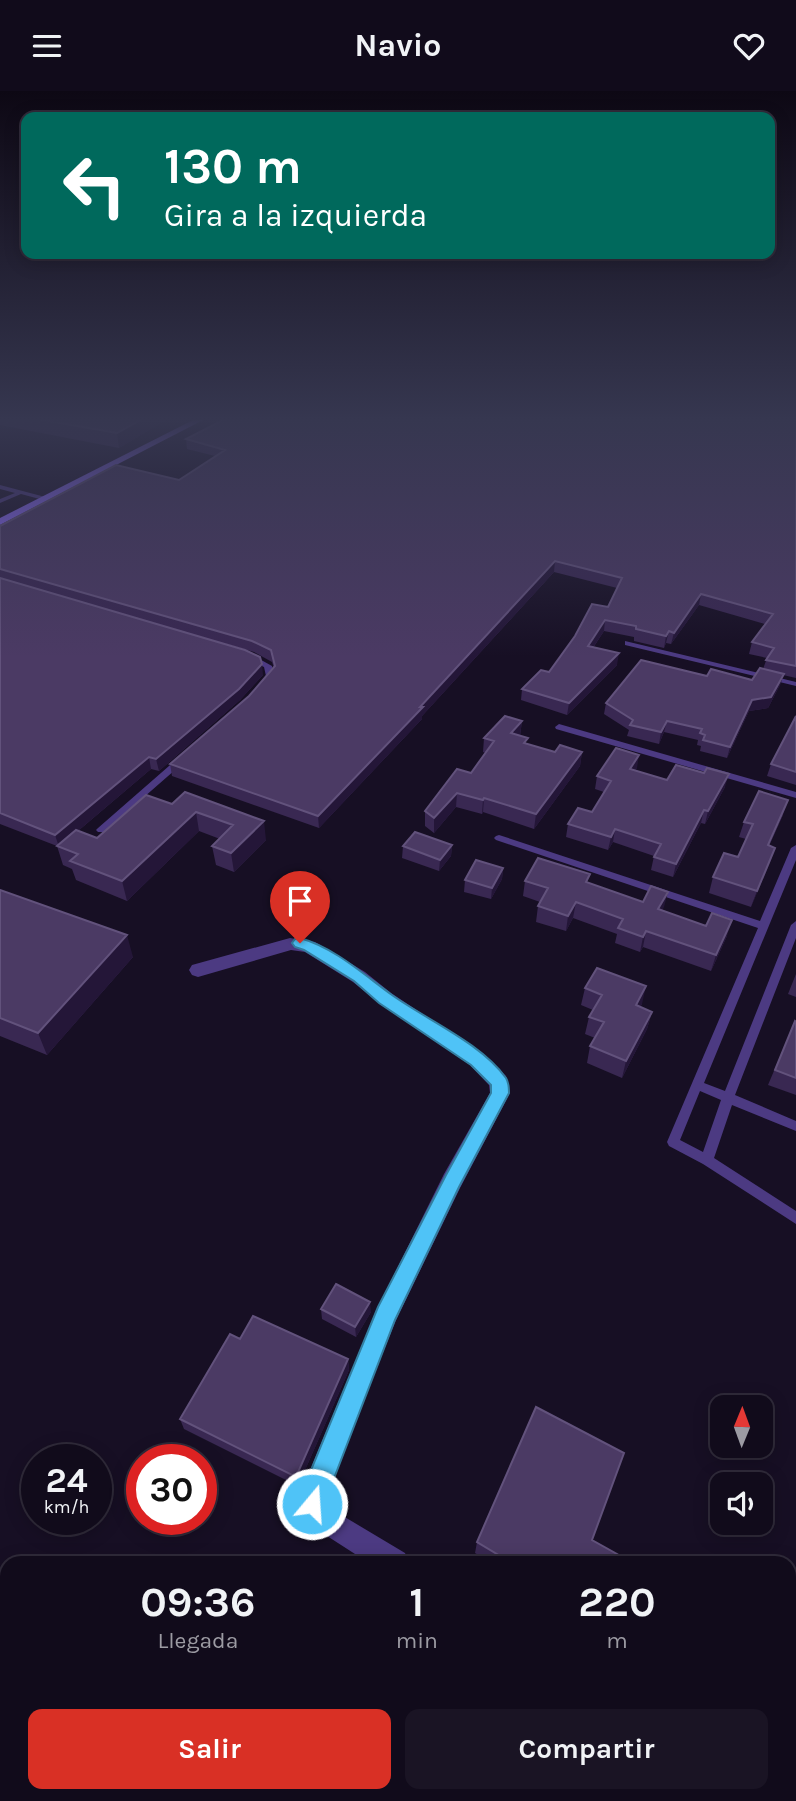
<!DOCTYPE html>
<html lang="es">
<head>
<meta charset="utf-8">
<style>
	:root { --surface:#110b1b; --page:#1a1424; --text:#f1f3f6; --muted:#9c9ba3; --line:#302b3a; --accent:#d93025 }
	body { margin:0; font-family:Karla,sans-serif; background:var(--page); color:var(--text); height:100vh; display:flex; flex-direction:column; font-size:26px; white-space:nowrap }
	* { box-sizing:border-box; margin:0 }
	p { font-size:23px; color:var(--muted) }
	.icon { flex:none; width:38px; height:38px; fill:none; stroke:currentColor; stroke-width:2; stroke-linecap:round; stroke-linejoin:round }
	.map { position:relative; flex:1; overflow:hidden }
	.panel { position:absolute; left:0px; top:1465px; width:796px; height:247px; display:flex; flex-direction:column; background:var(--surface); border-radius:21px 21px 0 0; box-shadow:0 4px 18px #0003,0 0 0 2px var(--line) }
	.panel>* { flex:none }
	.banner { position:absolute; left:21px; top:21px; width:754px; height:147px; border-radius:14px; box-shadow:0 4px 18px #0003,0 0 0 2px var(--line); background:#00695c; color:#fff; overflow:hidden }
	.needle { width:46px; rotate:1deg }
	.tools { position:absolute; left:710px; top:1304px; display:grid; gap:14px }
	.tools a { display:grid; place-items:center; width:63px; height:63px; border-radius:14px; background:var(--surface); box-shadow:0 4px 18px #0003,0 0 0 2px var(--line); font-size:35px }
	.speed { position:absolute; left:21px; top:1353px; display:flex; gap:14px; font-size:35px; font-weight:700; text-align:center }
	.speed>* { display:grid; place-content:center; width:91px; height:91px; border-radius:50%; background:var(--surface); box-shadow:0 4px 18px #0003,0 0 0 2px var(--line); line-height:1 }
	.speed small { font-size:18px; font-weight:400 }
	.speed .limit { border:10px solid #d22; background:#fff; color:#111 }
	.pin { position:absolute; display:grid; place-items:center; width:60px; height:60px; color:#fff; margin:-72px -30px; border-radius:50% 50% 50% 0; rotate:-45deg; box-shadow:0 0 7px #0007 }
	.pin .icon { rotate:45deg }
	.me { position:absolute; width:77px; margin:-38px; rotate:18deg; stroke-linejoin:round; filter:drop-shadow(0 0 5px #0008) }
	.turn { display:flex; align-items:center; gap:24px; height:147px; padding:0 28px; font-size:32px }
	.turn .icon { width:91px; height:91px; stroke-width:2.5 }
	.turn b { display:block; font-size:49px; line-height:60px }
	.eta { display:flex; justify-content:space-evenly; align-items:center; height:119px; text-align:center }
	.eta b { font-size:42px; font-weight:700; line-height:49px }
	.action { display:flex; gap:14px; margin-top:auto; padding:14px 28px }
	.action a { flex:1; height:80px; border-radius:14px; background:var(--accent); color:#fff; font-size:28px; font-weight:700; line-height:80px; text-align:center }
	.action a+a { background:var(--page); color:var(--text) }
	header { display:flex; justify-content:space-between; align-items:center; height:91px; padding:0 28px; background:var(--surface); font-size:32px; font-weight:700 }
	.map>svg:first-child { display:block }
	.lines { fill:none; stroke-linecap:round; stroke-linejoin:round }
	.service { fill:#4c3a82; fill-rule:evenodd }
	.minor { fill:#4c3a82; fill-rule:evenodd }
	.secondary { fill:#8d6bfd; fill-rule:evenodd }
	.wall { fill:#392852 }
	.shaded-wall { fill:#241638 }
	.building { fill:#4b3a64; stroke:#62527c; stroke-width:2 }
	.route { fill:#4fc3f7; stroke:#337fa1; stroke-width:2 }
</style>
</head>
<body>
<header><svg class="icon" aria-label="menu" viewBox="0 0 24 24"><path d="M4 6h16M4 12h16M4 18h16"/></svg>Navio<svg class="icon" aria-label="heart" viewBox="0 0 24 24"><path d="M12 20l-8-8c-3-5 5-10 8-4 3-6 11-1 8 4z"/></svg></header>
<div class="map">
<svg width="796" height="1710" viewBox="0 0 796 1710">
	<rect width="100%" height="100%" fill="#170f24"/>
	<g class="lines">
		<!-- service -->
		<path class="service" d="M0 394 49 407 50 408 47 410 21 403 0 412V408L15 402 0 398Z
			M625 550 796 591V595L625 554Z
			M248 565H254L272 575 274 585 266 595H263L259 593 266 585 264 576 248 569Z
			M559 633 796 701V707L556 638 555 636Z
			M180 667 183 668V672L104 741H98L96 739 98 737 177 668Z
			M499 744 760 830 791 757 796 754V769L704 992 725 1000 791 834 796 830V847L735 1004 796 1030V1040L732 1014 714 1067 796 1120V1133L703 1073 669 1055 667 1051 758 837 496 749 494 747 496 745ZM700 1000 721 1009 703 1061 680 1049Z"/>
		<!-- minor -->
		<path class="minor" d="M290 847 315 851 365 881 391 902 484 964 506 985 510 1002 460 1097 396 1229 329 1396 326 1411 328 1416 405 1462 409 1472H369L310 1434 299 1413 303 1396 378 1216 444 1083 490 1002 489 994 470 974 379 912 353 891 305 861 291 859 198 886 192 884 189 879 192 874Z
			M739 1704H777L780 1710H742Z"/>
		<!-- secondary -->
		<path class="secondary" d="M197 327H207L0 434V427Z"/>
	</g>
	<!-- wall -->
	<path class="wall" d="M0 327H169L119 357 0 334Z
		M796 327V587L783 584 780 594 768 617 749 620 727 667 700 660 701 655 697 654 698 649 664 641 659 653 627 645 629 639 604 623 606 612 707 585 752 589 763 578 767 567 749 563 752 551 765 533 699 514 671 553 666 552 664 557 634 550V546L604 540 593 557 617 574 567 624 521 609 522 598 549 581 608 516 617 497 554 481 422 625V628L319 737 172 685 170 673 249 605 274 577 272 571 254 561 223 552 263 584 240 609 159 680 151 678 78 740 97 747 172 713 185 701 266 749 234 781 216 774 212 755 220 748 199 740 127 810 76 789 72 778 63 774 57 755 0 733V435L179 389 215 365 187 358 186 348Z
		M796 625V694L767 685 771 673Z
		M522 630 520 645 527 653 555 661H582L580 675 534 738 483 721 482 723 456 716 434 742 425 735V720L471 682 486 662 483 661 484 647Z
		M637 677 635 679 667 689 725 696 705 733 701 732 673 786 651 779 654 765 613 751 608 759 566 746 568 733 592 721 604 701 595 698 597 685Z
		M783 724 769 755 775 757 751 816 709 802 713 786 738 766 746 748 739 746 744 731Z
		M452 754 451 765 439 780 402 767 403 755Z
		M503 777 502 788 491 808 464 801 465 789Z
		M525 790 589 792 643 811 668 801 662 819 727 845 711 880 643 856 640 861 615 852 617 843 573 827 566 840 536 831 538 815 540 811 523 805Z
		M0 799 133 866 47 964 0 945Z
		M796 883V906L788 903Z
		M585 897 642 913 640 916 652 921 647 938 622 987 587 972 590 955 595 947 585 943 589 926 593 919 581 914Z
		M795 930 796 931V1004L768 994Z
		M321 1218 371 1221 356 1246 322 1228Z
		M240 1248 348 1268 349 1279 298 1395 184 1338 180 1328Z
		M592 1449 633 1472H491L475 1462 477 1451Z"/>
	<!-- shaded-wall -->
	<path class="shaded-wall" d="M144 327H169L119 357 117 342Z
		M555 470 554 481 422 625V628L319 737 318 725Z
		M701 503 699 514 671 553 674 542Z
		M605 529 604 540 586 567 588 555Z
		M669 540 666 552 664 557 666 545Z
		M619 562 617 574 567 624 569 612Z
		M262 573 263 584 240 609 159 680 156 668Z
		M784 583 780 594 768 617 749 620 727 667 730 656 752 609Z
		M522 630 520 644 510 656 511 642Z
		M667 630 664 641 659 653 661 641Z
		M582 661 580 675 534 738 536 723Z
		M639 664 637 677 628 691 630 678Z
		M149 666 151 678 59 756 55 744Z
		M729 683 725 696 705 733 708 720Z
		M457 702 456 716 434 742V727Z
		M484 707 483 721 482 723 483 709Z
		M788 709 783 724 762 770 768 754Z
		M704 719 701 732 673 786 676 773Z
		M196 721 199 740 127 810 122 790Z
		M264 730 266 749 234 781 231 762Z
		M615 738 613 751 608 759 611 746Z
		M452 754 451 765 439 780 440 769Z
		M775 757 770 772 751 816 757 800Z
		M503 777 502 788 491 808 492 797Z
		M668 801 664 816 655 834 658 818Z
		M576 811 573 827 566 840 568 825Z
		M732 829 727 845 711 880 716 864Z
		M646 840 643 856 640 861 643 846Z
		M127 844 133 866 47 964 38 942Z
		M646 895 642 913 631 931 636 914Z
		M652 921 647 938 622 987 626 970Z
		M370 1211 371 1221 356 1246 355 1236Z
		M348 1268 349 1279 298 1395 296 1386Z"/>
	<!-- building -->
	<path class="building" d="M31 327H144L117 342Z
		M227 327H796V575L766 569 774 557 752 551 773 523 701 503 674 542 669 540 666 545 636 538V535L605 529 588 555 619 562 569 612 522 598 541 579 549 581 575 545 592 513 608 516 622 487 555 470 420 616H423L318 725 170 673 249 605 275 575 271 559 252 550 0 478V435L116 374 179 389 225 359 186 348Z
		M0 487 245 559 260 566 262 573 239 598 156 668 149 666 55 744 0 722Z
		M641 569 707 585 711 578 752 589 760 577 784 583 771 606 752 609 730 656 703 649 705 644 700 642 702 638 667 630 661 641 630 634 633 629 606 612Z
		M505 625 522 630 511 642 528 647 524 652 555 661 560 654 582 661 536 723 484 707 483 709 457 702 434 727 425 720 457 678 471 682 494 650 484 647Z
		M796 625V681L771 673Z
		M616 657 639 664 630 678 667 689 676 674 704 682 707 677 729 683 708 720 704 719 676 773 654 766 661 753 615 738 611 746 568 733 578 717 592 721 611 690 597 685Z
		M759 700 788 709 768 754 775 757 757 800 713 786 724 762 738 766 753 733 744 731Z
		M185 701 264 730 231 762 212 755 233 734 196 721 122 790 70 770 78 763 57 755 76 739 97 747 146 704 172 713Z
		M415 741 452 754 440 769 403 755Z
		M538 767 590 783 586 791 643 811 651 795 668 801 658 818 706 835 712 822 732 829 716 864 646 840 643 846 618 837 623 828 576 811 568 825 538 815 548 797 525 790Z
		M476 769 503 777 492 797 465 789Z
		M0 799 127 844 38 942 0 927Z
		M597 877 646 895 636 914 652 921 626 970 590 955 604 931 589 926 602 904 585 897Z
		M795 930 796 931V987L775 979Z
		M336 1193 370 1211 355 1236 321 1218Z
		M253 1225 348 1268 296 1386 180 1328 230 1243 240 1248Z
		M536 1316 624 1362 592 1449 633 1472H512L477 1451Z"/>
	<!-- sky -->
	<linearGradient id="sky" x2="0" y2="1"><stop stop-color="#0d0814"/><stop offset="0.58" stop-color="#363750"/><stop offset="1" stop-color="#363750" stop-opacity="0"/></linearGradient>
	<rect width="796" height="566" fill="url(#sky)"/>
	<!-- route -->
	<path class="route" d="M300 847C335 857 363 883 392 904 427 929 481 952 506 987 509 992 509 997 509 1002L459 1096 395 1229 321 1421 312 1425 303 1421 300 1413 304 1396 378 1216 446 1084 491 1002V994L471 974 379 912 354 890 304 859 295 856 292 852 295 848Z"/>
</svg>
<div class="tools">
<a><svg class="needle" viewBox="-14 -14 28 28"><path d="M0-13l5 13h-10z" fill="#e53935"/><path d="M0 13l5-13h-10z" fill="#9c9ba3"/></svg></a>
<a><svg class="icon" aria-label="sound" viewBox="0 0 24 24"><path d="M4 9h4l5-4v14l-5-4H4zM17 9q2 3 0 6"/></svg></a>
</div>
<div class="speed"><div>24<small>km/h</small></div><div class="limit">30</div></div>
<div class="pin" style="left:300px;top:852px;background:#d93025"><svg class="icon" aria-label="arrive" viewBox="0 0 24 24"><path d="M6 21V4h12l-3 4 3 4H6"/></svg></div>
<svg class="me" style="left:312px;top:1413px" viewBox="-20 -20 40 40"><circle r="17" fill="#4fc3f7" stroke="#fff" stroke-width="3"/><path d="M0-11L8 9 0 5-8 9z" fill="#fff"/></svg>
<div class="banner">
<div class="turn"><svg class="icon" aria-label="left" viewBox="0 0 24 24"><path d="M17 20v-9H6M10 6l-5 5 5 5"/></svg><div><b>130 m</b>Gira a la izquierda</div></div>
</div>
<section class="panel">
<div class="eta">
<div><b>09:36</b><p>Llegada</p></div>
<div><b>1</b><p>min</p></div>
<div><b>220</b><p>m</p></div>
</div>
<div class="action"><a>Salir</a><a>Compartir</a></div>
</section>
</div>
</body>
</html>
